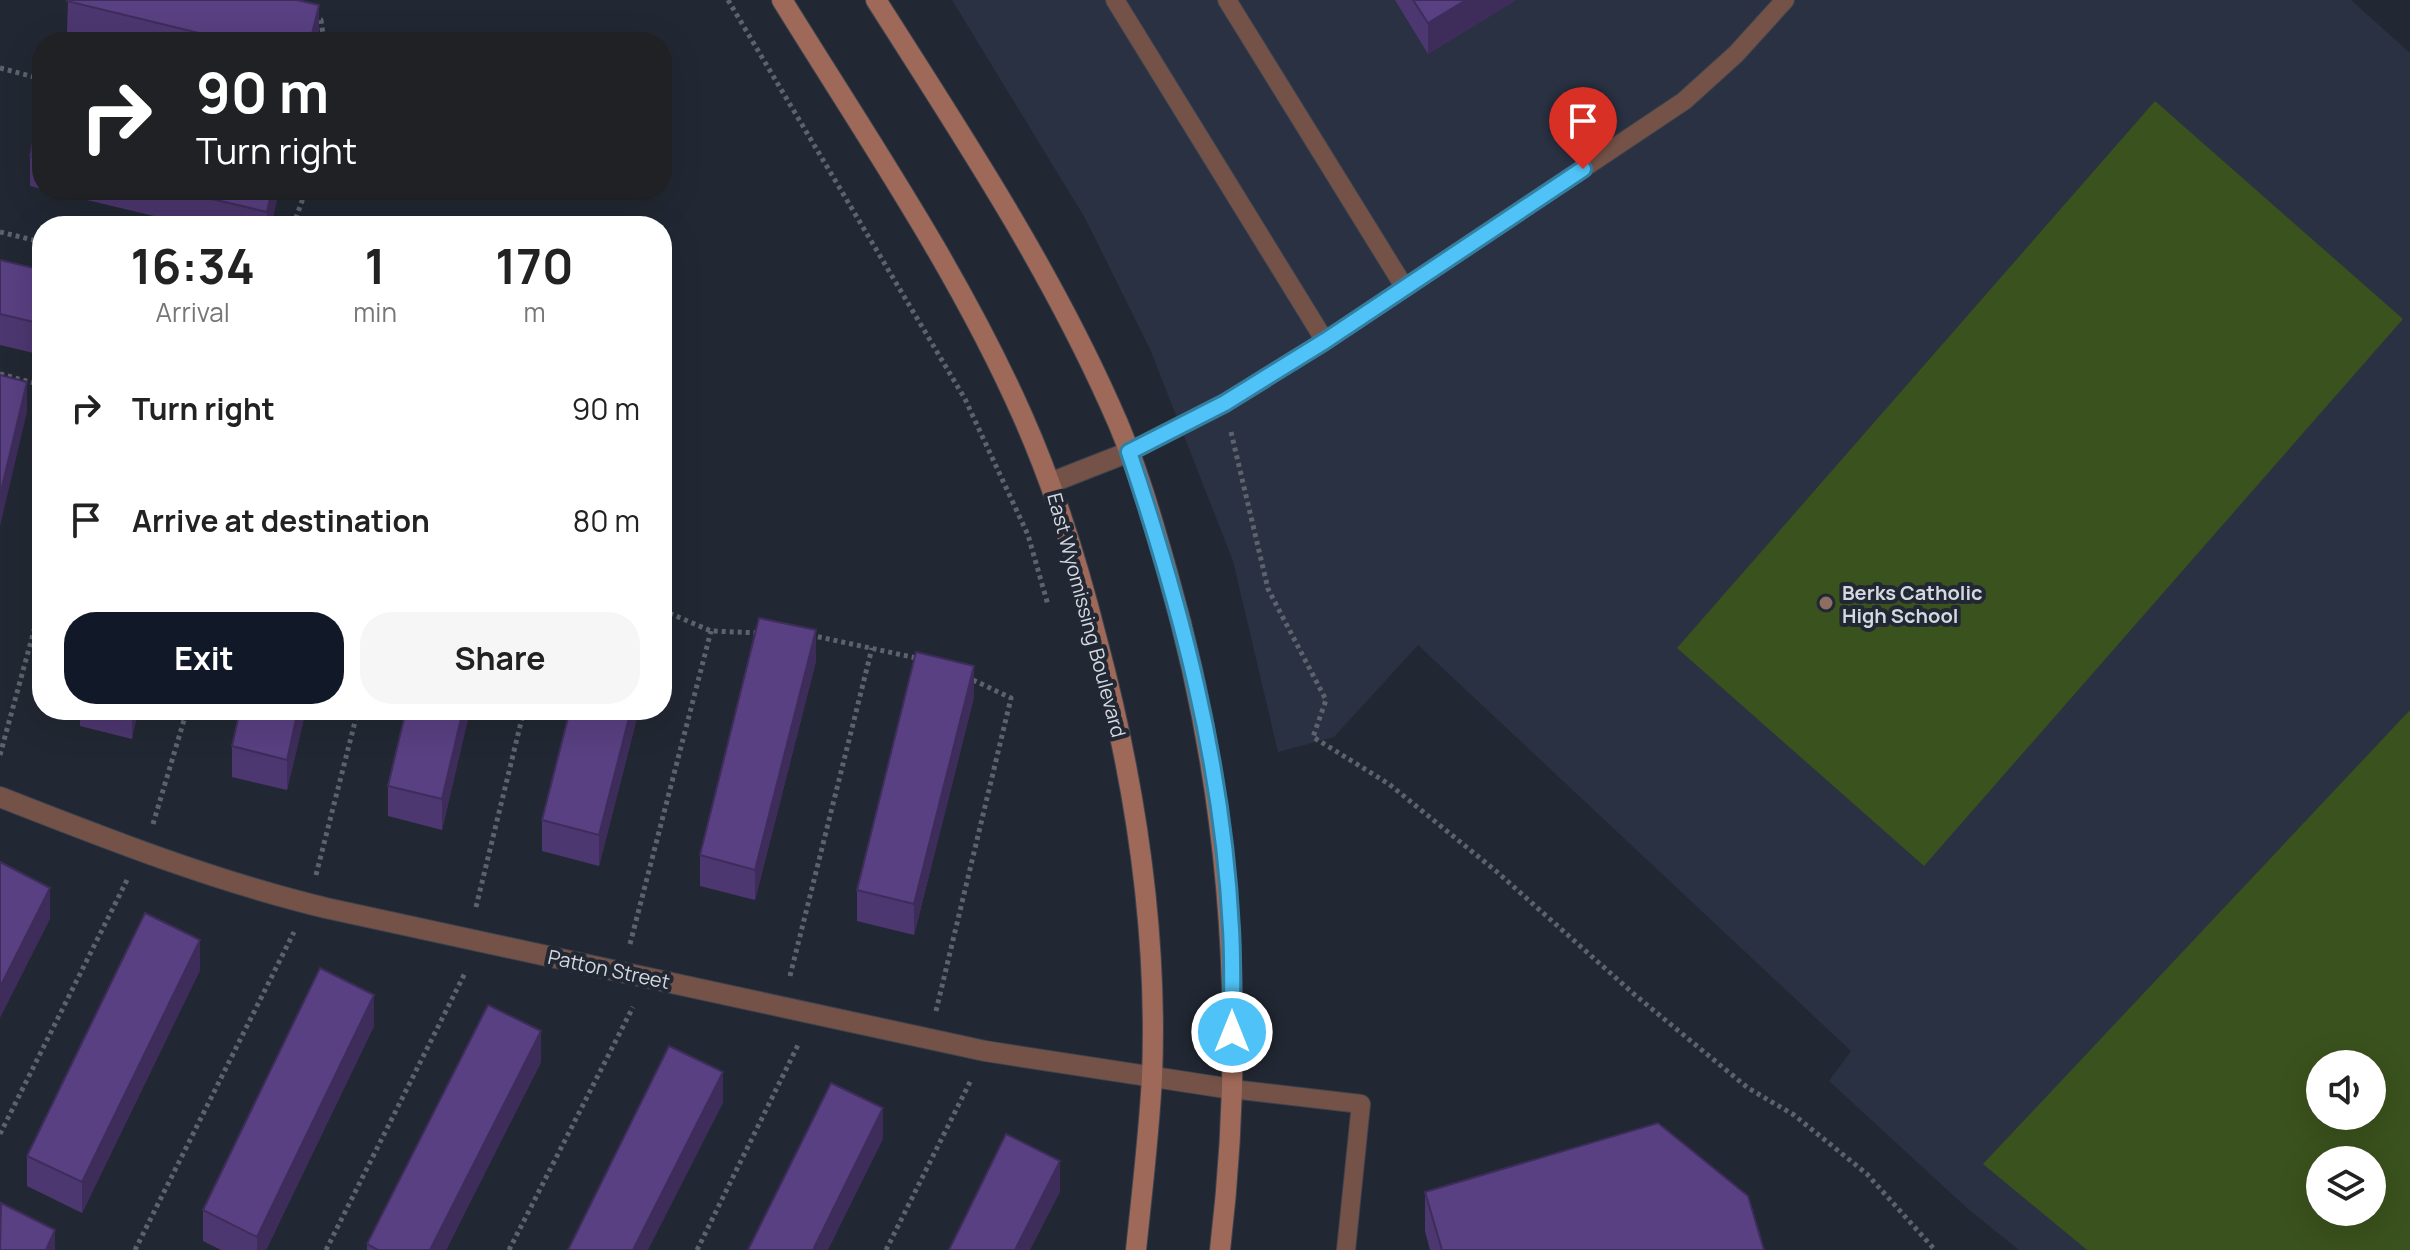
<!DOCTYPE html>
<html lang="en">
<head>
<meta charset="utf-8">
<style>
	:root { --surface:#fff; --page:#f6f6f6; --text:#222; --muted:#767676; --accent:#111827 }
	body { margin:0; font-family:Manrope,sans-serif; background:var(--page); color:var(--text); height:100vh; display:flex; flex-direction:column; font-size:30px; white-space:nowrap }
	* { box-sizing:border-box; margin:0 }
	p { font-size:26px; color:var(--muted) }
	.icon { flex:none; width:44px; height:44px; fill:none; stroke:currentColor; stroke-width:2; stroke-linecap:round; stroke-linejoin:round }
	.map { position:relative; flex:1; overflow:hidden }
	.panel { position:absolute; left:32px; top:216px; width:640px; height:504px; display:flex; flex-direction:column; background:var(--surface); border-radius:32px; box-shadow:0 8px 32px #0002 }
	.panel>* { flex:none }
	.top-card { position:absolute; left:32px; top:32px; width:640px; height:168px; border-radius:32px; box-shadow:0 8px 32px #0002; background:#202124; color:#fff; overflow:hidden }
	.buttons { position:absolute; left:2306px; top:1050px; display:grid; gap:16px }
	.buttons a { display:grid; place-items:center; width:80px; height:80px; border-radius:50%; background:var(--surface); box-shadow:0 8px 32px #0002; font-size:40px }
	.pin { position:absolute; display:grid; place-items:center; width:68px; height:68px; color:#fff; margin:-82px -34px; border-radius:50% 50% 50% 0; rotate:-45deg; box-shadow:0 0 8px #0007 }
	.pin .icon { rotate:45deg }
	.me { position:absolute; width:88px; margin:-44px; rotate:0deg; stroke-linejoin:round; filter:drop-shadow(0 0 6px #0008) }
	.turn { display:flex; align-items:center; gap:28px; height:168px; padding:0 32px; font-size:36px }
	.turn .icon { width:104px; height:104px; stroke-width:2.5 }
	.turn b { display:block; font-size:56px; line-height:68px }
	.eta { display:flex; justify-content:space-evenly; align-items:center; height:136px; text-align:center }
	.eta b { font-size:48px; font-weight:700; line-height:56px }
	.cta { display:flex; gap:16px; margin-top:auto; padding:16px 32px }
	.cta a { flex:1; height:92px; border-radius:32px; background:var(--accent); color:#fff; font-size:32px; font-weight:700; line-height:92px; text-align:center }
	.cta a+a { background:var(--page); color:var(--text) }
	ul { padding:0; list-style:none }
	li { display:flex; align-items:center; gap:24px; height:112px; padding:0 32px }
	li div { flex:1 }
	li b { display:block; font-size:30px }
	li em { font-style:normal }
	.map>svg:first-child { display:block }
	.built { fill:#293142; fill-rule:evenodd }
	.green { fill:#3a521d; fill-rule:evenodd }
	.lines { fill:none; stroke-linecap:round; stroke-linejoin:round }
	.lane-casing { stroke:#3e444f; stroke-width:20 }
	.street-casing { stroke:#3e444f; stroke-width:22 }
	.secondary-casing { stroke:#3e444f; stroke-width:22 }
	.path { stroke:#5d626c; stroke-width:5; stroke-dasharray:4 4; stroke-linecap:butt }
	.lane { stroke:#745248; stroke-width:18 }
	.street { stroke:#745248; stroke-width:20 }
	.secondary { stroke:#9e6959; stroke-width:20 }
	.wall { fill:#4d3770 }
	.shaded-wall { fill:#3e2d5b }
	.building { fill:#594082; stroke:#3e2d5b; stroke-width:2 }
	.route-casing { stroke:#337fa1; stroke-width:20 }
	.route { stroke:#4fc3f7; stroke-width:14 }
	.education-dot { fill:#8d6e63; stroke:#222833; stroke-width:3 }
	.labels { text-anchor:middle; dominant-baseline:central; stroke-width:8; stroke-linejoin:round; paint-order:stroke }
	.poi-label { font-size:20px; font-weight:bold; fill:#d4d8e0; stroke:#222833; text-anchor:start }
	.street-label { font-size:20px; fill:#d4d8e0; stroke:#222833 }
</style>
</head>
<body>
<div class="map">
<svg width="2410" height="1250" viewBox="0 0 2410 1250">
	<rect width="100%" height="100%" fill="#222833"/>
	<!-- built -->
	<path class="built" d="M952 0H2351L2410 53V1250H2019L1967 1208 1829 1081 1851 1051 1418 645 1334 737 1278 752 1233 561 1150 349 1085 218ZM2320 1064H2372V1116H2320ZM2320 1160H2372V1212H2320Z"/>
	<!-- green -->
	<path class="green" d="M2155 101 2403 319 1924 866 1677 648Z
		M2410 710V1250H2087L1983 1164ZM2320 1064H2372V1116H2320ZM2320 1160H2372V1212H2320Z"/>
	<g class="lines">
		<!-- lane casing -->
		<g class="lane-casing">
			<path id="lane" d="M1115 0 1325 341
				M1227 0 1405 288
				M1129 452 1225 403 1325 341 1684 101 1736 54 1785 0
				M1232 1089 1361 1104 1346 1250"/>
		</g>
		<!-- street casing -->
		<g class="street-casing">
			<path id="street" d="M1050 483 1129 452
				M0 797C107 839 214 881 326 908L985 1051 1232 1089"/>
		</g>
		<!-- secondary casing -->
		<g class="secondary-casing">
			<path id="secondary" d="M782 0C866 136 958 270 1023 417 1055 489 1078 564 1097 640 1135 782 1158 929 1152 1077 1149 1135 1142 1192 1136 1250
				M876 0C960 132 1046 262 1110 405 1135 459 1152 518 1168 575 1231 795 1247 1023 1220 1250"/>
		</g>
		<!-- path -->
		<path class="path" d="M728 0 965 399 1028 535 1048 605
			M313 18 321 20 324 42
			M0 68 42 79
			M293 226 306 190
			M0 232 42 242
			M0 374 42 385
			M1231 432 1268 589 1326 700 1313 737 1389 784 1496 871 1635 995 1748 1088 1794 1115 1867 1174 1935 1250
			M662 610 711 631 760 633
			M810 635 921 659
			M0 755 42 601
			M153 824 187 710
			M316 875 358 710
			M476 907 524 710
			M630 944 711 631
			M790 976 872 648
			M936 1011 1011 698 971 679
			M0 1134 127 880
			M135 1250 294 932
			M326 1250 466 971
			M509 1250 633 1007
			M697 1250 799 1043
			M886 1250 971 1080"/>
		<!-- lane -->
		<use href="#lane" class="lane"/>
		<!-- street -->
		<use href="#street" class="street"/>
		<!-- secondary -->
		<use href="#secondary" class="secondary"/>
	</g>
	<!-- wall -->
	<path class="wall" d="M68 0 319 36 317 42H110L67 32Z
		M1395 0H1516L1428 54Z
		M42 103V189L30 186V156Z
		M45 190H279L271 226H196Z
		M0 260 42 270V355L0 345Z
		M816 661 755 900 700 886V855Z
		M974 697 914 935 857 921V890Z
		M80 710H138L132 739 80 726Z
		M306 710 287 790 232 777V746Z
		M470 710 442 830 388 816V786Z
		M570 710H639L599 866 542 851V820Z
		M200 970 82 1213 27 1186V1156Z
		M374 1026 266 1250H221L203 1241V1210Z
		M541 1062 446 1250H367V1244Z
		M1425 1192 1764 1250H1430L1425 1231Z"/>
	<!-- shaded-wall -->
	<path class="shaded-wall" d="M1466 0H1516L1428 54V23Z
		M319 5V36L317 42H310Z
		M272 190H279L271 226H267V212Z
		M27 382V412L0 526V495Z
		M816 630V661L755 900V870Z
		M974 666V697L914 935V904Z
		M132 710H138L132 739Z
		M298 710H306L287 790V760Z
		M463 710H470L442 830V799Z
		M631 710H639L599 866V835Z
		M50 888V919L0 1018V987Z
		M200 940V970L82 1213V1182Z
		M374 995V1026L266 1250H257V1237Z
		M541 1031V1062L446 1250H430Z
		M723 1072V1103L648 1250H633Z
		M883 1108V1139L828 1250H813Z
		M1060 1161V1192L1030 1250H1015Z
		M55 1230V1250H46Z"/>
	<!-- building -->
	<path class="building" d="M68 0H297L319 5 310 42H236L67 1Z
		M1413 0H1466L1428 23Z
		M42 103V159L30 156Z
		M174 190H272L267 212Z
		M0 260 42 270V324L0 314Z
		M0 375 27 382 0 495Z
		M759 618 816 630 755 870 700 855Z
		M916 652 974 666 914 904 857 890Z
		M240 710H298L287 760 232 746Z
		M406 710H463L442 799 388 786Z
		M570 710H631L599 835 542 820Z
		M0 862 50 888 0 987Z
		M145 913 200 940 82 1182 27 1156Z
		M320 968 374 995 257 1237 203 1210Z
		M488 1005 541 1031 430 1250H378L367 1244Z
		M669 1046 723 1072 633 1250H568Z
		M831 1083 883 1108 813 1250H748Z
		M1658 1123 1748 1196 1764 1250H1442L1425 1192Z
		M1006 1134 1060 1161 1015 1250H949Z
		M1 1203 55 1230 46 1250H0Z"/>
	<g class="lines">
		<!-- route casing -->
		<g class="route-casing">
			<path id="route" d="M1232 1032C1232 998 1233 963 1231 929 1223 765 1181 607 1129 452L1225 403 1325 341 1583 169"/>
		</g>
		<!-- route -->
		<use href="#route" class="route"/>
	</g>
	<!-- markers -->
	<circle class="education-dot" cx="1826" cy="603" r="8"/>
	<g class="labels">
		<!-- poi labels -->
		<g class="poi-label">
			<text x="1842" y="592">Berks Catholic<tspan x="1842" dy="23">High School</tspan></text>
		</g>
		<!-- street labels -->
		<g class="street-label">
			<text transform="translate(1087 615) rotate(75)">East Wyomissing Boulevard</text>
			<text transform="translate(609 969) rotate(12)">Patton Street</text>
		</g>
	</g>
</svg>
<div class="buttons">
<a><svg class="icon" aria-label="sound" viewBox="0 0 24 24"><path d="M4 9h4l5-4v14l-5-4H4zM17 9q2 3 0 6"/></svg></a>
<a><svg class="icon" aria-label="layers" viewBox="0 0 24 24"><path d="M12 4l9 5-9 5-9-5zM3 14l9 5 9-5"/></svg></a>
</div>
<div class="pin" style="left:1583px;top:169px;background:#d93025"><svg class="icon" aria-label="arrive" viewBox="0 0 24 24"><path d="M6 21V4h12l-3 4 3 4H6"/></svg></div>
<svg class="me" style="left:1232px;top:1032px" viewBox="-20 -20 40 40"><circle r="17" fill="#4fc3f7" stroke="#fff" stroke-width="3"/><path d="M0-11L8 9 0 5-8 9z" fill="#fff"/></svg>
<div class="top-card">
<div class="turn"><svg class="icon" aria-label="right" viewBox="0 0 24 24"><path d="M7 20v-9h11M14 6l5 5-5 5"/></svg><div><b>90 m</b>Turn right</div></div>
</div>
<section class="panel">
<div class="eta">
<div><b>16:34</b><p>Arrival</p></div>
<div><b>1</b><p>min</p></div>
<div><b>170</b><p>m</p></div>
</div>
<ul>
<li><svg class="icon" aria-label="right" viewBox="0 0 24 24"><path d="M7 20v-9h11M14 6l5 5-5 5"/></svg><div><b>Turn right</b></div><em>90 m</em></li>
<li><svg class="icon" aria-label="arrive" viewBox="0 0 24 24"><path d="M6 21V4h12l-3 4 3 4H6"/></svg><div><b>Arrive at destination</b></div><em>80 m</em></li>
</ul>
<div class="cta"><a>Exit</a><a>Share</a></div>
</section>
</div>
</body>
</html>
